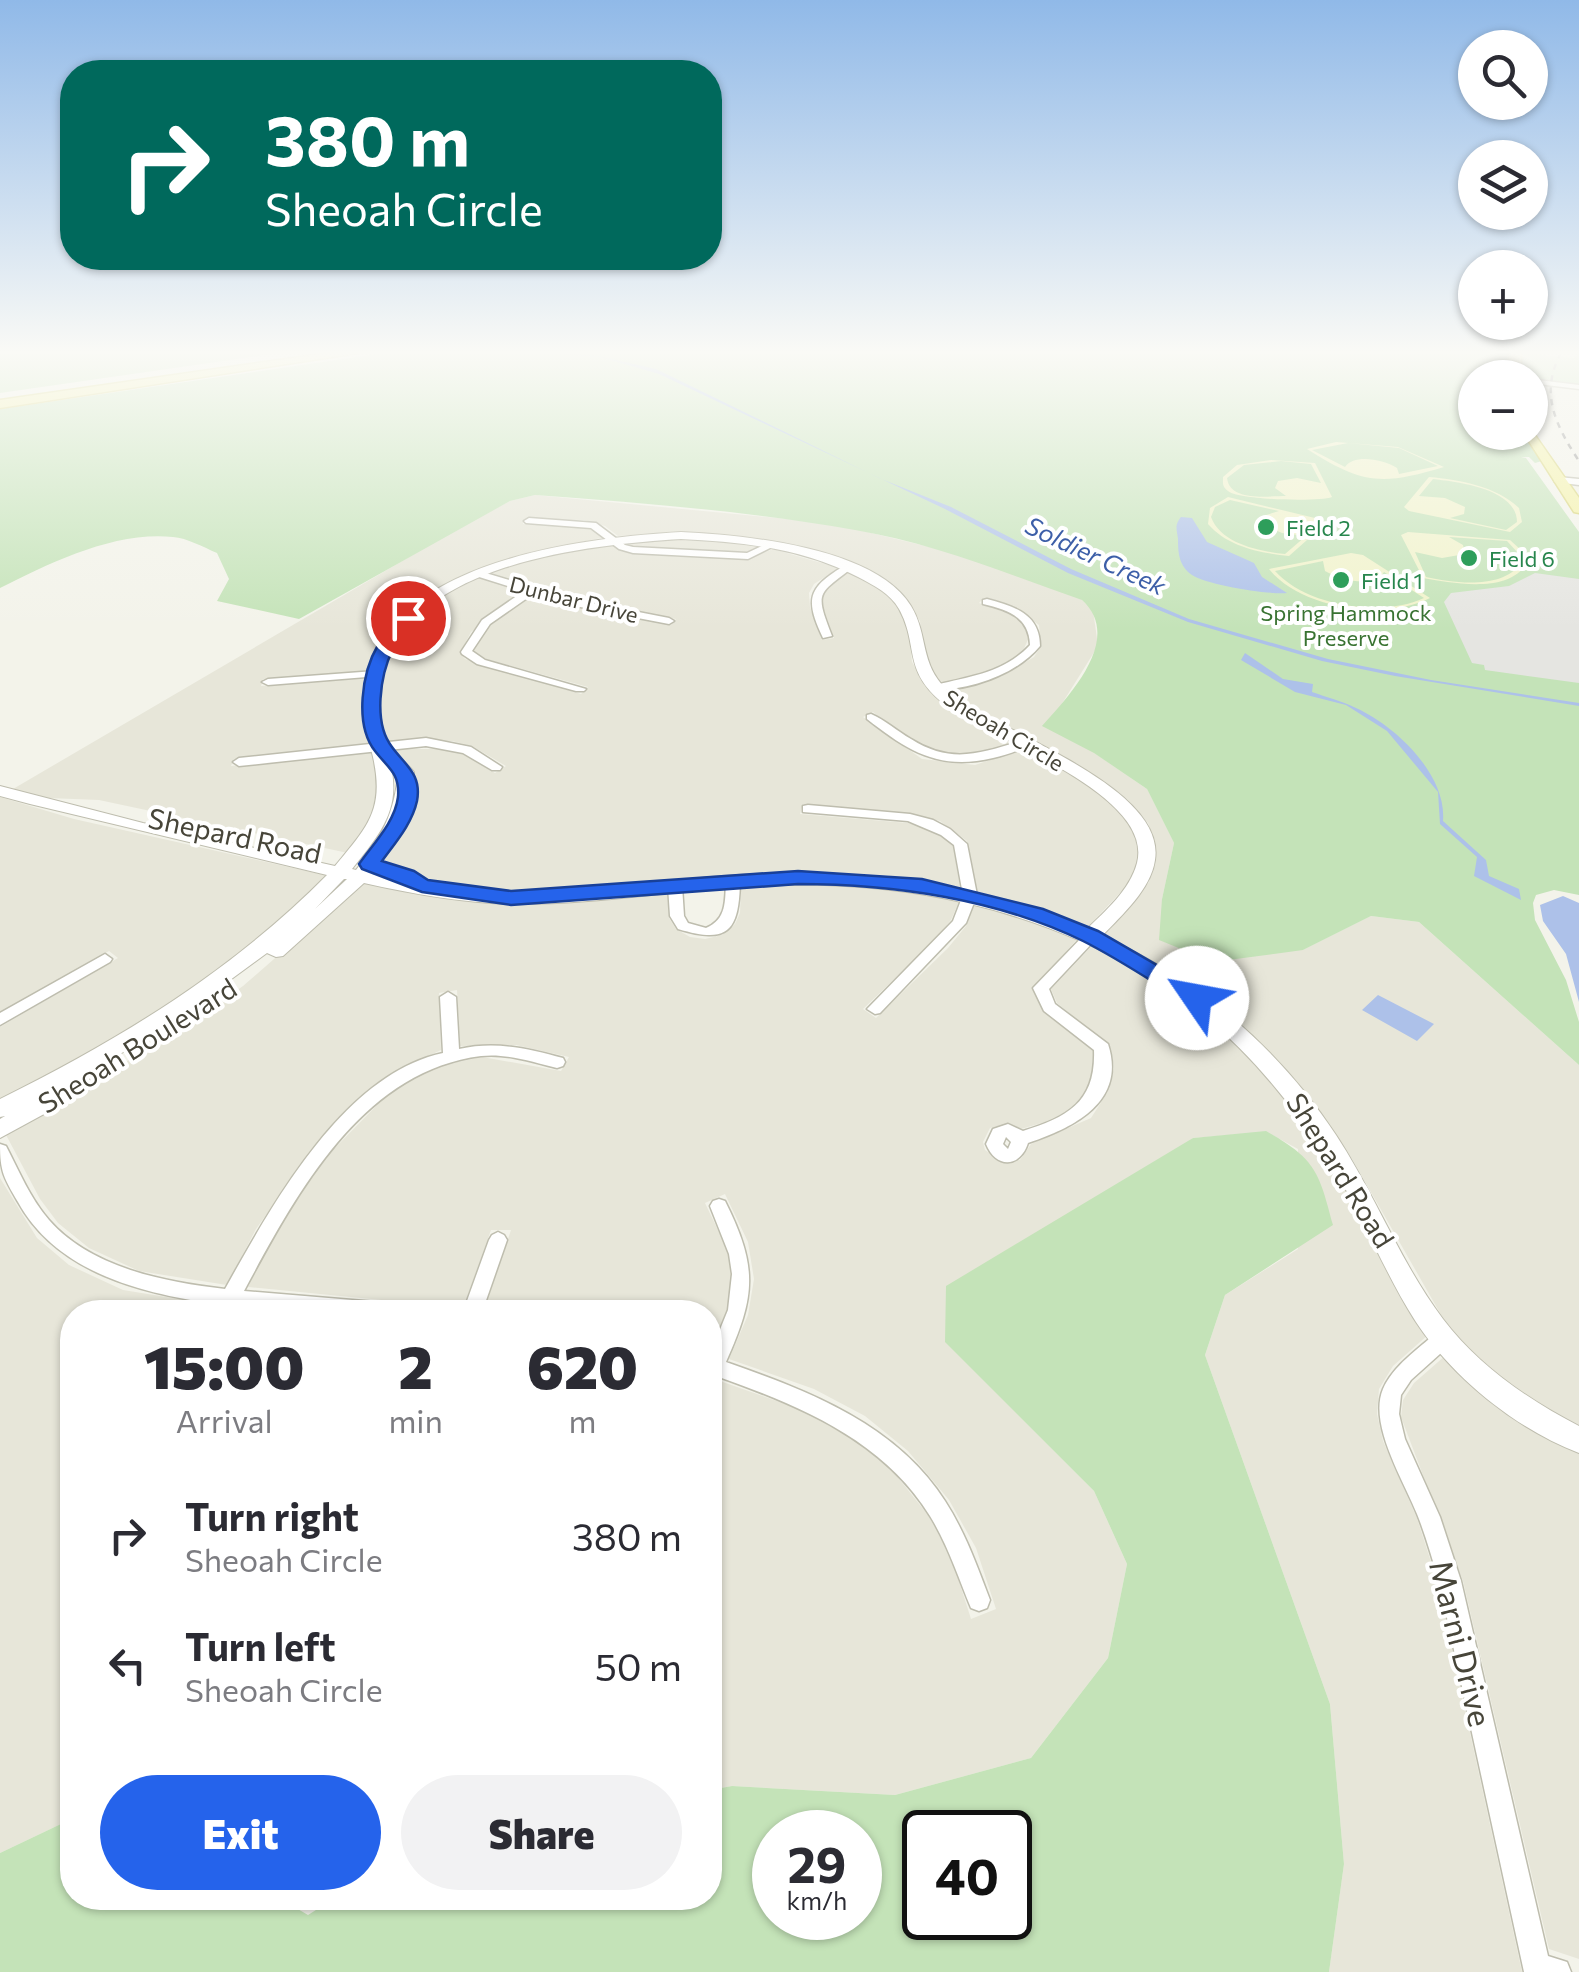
<!DOCTYPE html>
<html lang="en">
<head>
<meta charset="utf-8">
<style>
	:root { --surface:#fff; --page:#f2f2f3; --text:#2b2b33; --muted:#7c7c81; --accent:#2563eb }
	body { margin:0; font-family:Commissioner,sans-serif; background:var(--page); color:var(--text); height:100vh; display:flex; flex-direction:column; font-size:38px; white-space:nowrap }
	* { box-sizing:border-box; margin:0 }
	p { font-size:32px; color:var(--muted) }
	.icon { flex:none; width:55px; height:55px; fill:none; stroke:currentColor; stroke-width:2; stroke-linecap:round; stroke-linejoin:round }
	.map { position:relative; flex:1; overflow:hidden }
	.details { position:absolute; left:60px; top:1300px; width:662px; height:610px; display:flex; flex-direction:column; background:var(--surface); border-radius:40px; box-shadow:0 2px 8px #0004 }
	.details>* { flex:none }
	.hud { position:absolute; left:60px; top:60px; width:662px; height:210px; border-radius:40px; box-shadow:0 2px 8px #0004; background:#00695c; color:#fff; overflow:hidden }
	.fabs { position:absolute; left:1458px; top:30px; display:grid; gap:20px }
	.fabs a { display:grid; place-items:center; width:90px; height:90px; border-radius:50%; background:var(--surface); box-shadow:0 2px 8px #0004; font-size:50px }
	.speed { position:absolute; left:752px; top:1810px; display:flex; gap:20px; font-size:50px; font-weight:700; text-align:center }
	.speed>* { display:grid; place-content:center; width:130px; height:130px; border-radius:50%; background:var(--surface); box-shadow:0 2px 8px #0004; line-height:1 }
	.speed small { font-size:25px; font-weight:400 }
	.speed .limit { border:5px solid #111; border-radius:15px; background:#fff; color:#111 }
	.pin { position:absolute; display:grid; place-items:center; width:85px; height:85px; color:#fff; margin:-42px; border:5px solid #fff; border-radius:50%; box-shadow:0 2px 10px #0007 }
	.me { position:absolute; width:110px; margin:-55px; rotate:303deg; stroke-linejoin:round; filter:drop-shadow(0 0 8px #0008) }
	.turn { display:flex; align-items:center; gap:35px; height:210px; padding:0 40px; font-size:45px }
	.turn .icon { width:130px; height:130px; stroke-width:2.5 }
	.turn b { display:block; font-size:70px; line-height:85px }
	.eta { display:flex; justify-content:space-evenly; align-items:center; height:170px; text-align:center }
	.eta b { font-size:60px; font-weight:800; line-height:70px }
	.cta { display:flex; gap:20px; margin-top:auto; padding:20px 40px }
	.cta a { flex:1; height:115px; border-radius:60px; background:var(--accent); color:#fff; font-size:40px; font-weight:800; line-height:115px; text-align:center }
	.cta a+a { background:var(--page); color:var(--text) }
	ul { padding:0; list-style:none }
	li { display:flex; align-items:center; gap:30px; height:130px; padding:0 40px }
	li div { flex:1 }
	li b { display:block; font-size:38px }
	li em { font-style:normal }
	.map>svg:first-child { display:block }
	.residential { fill:#e7e6d9 }
	.green { fill:#c4e3b8; fill-rule:evenodd }
	.sand { fill:#f1f3cb; fill-rule:evenodd }
	.parking { fill:#e5e5e1 }
	.water { fill:#adc1e9 }
	.lines { fill:none; stroke-linecap:round; stroke-linejoin:round }
	.minor-casing { stroke:#bebdae; stroke-width:3 }
	.tertiary-casing { stroke:#bebdae; stroke-width:2 }
	.primary-casing { stroke:#d8d474; stroke-width:3 }
	.minor { fill:#fff; fill-rule:evenodd }
	.tertiary { fill:#fff; fill-rule:evenodd }
	.primary { fill:#f4f2a3; fill-rule:evenodd }
	.rail { stroke:#989898; stroke-width:2.5; stroke-dasharray:6 6; stroke-linecap:butt }
	.route { fill:#2563eb; stroke:#184099; stroke-width:2.5 }
	.leisure-dot { fill:#2e9e5b; stroke:#fff; stroke-width:4 }
	.labels { text-anchor:middle; dominant-baseline:central; stroke-width:8; stroke-linejoin:round; paint-order:stroke }
	.far-leisure-label { font-size:22px; fill:#27864d; stroke:#fff; text-anchor:start }
	.far-street-label { font-size:22px; fill:#474539; stroke:#fff }
	.far-park-label { font-size:22px; fill:#397332; stroke:#fff }
	.far-water-label { font-size:25px; font-style:italic; fill:#3d5fa8; stroke:#fff }
	.street-label { font-size:28px; fill:#474539; stroke:#fff }
	.near-street-label { font-size:32px; fill:#474539; stroke:#fff }
</style>
</head>
<body>
<div class="map">
<svg width="1579" height="1972" viewBox="0 0 1579 1972">
	<rect width="100%" height="100%" fill="#f3f3ea"/>
	<!-- residential -->
	<path class="residential" d="M535 495 830 523 1058 578 1093 610 1098 646 1058 710 1080 743 1147 789 1174 843 1162 899 1303 950 1371 916 1419 922 1579 1065V1429L1541 1409 1493 1374 1452 1334 1352 1159 1288 1071 1202 994 1102 935 1149 882 1155 845 1148 823 1128 800 1107 783 944 690 1002 676 1034 657 1041 646 1039 625 1015 607 984 598 979 603 1021 618 1030 635 1022 653 995 671 938 684 925 660 920 621 897 591 811 552 668 533 618 536 605 526 584 520 524 519 523 524 590 527 606 537 531 552 480 570 403 616 379 647 370 671 263 679 261 686 368 678 365 714 372 743 234 759 231 766 373 751 380 801 369 827 348 853 99 800 48 798 13 789 457 529 510 501Z
		M665 538 725 541 763 547 748 553 682 552 636 548 622 540Z
		M610 541 624 551 679 557 749 558 773 549 839 568 814 584 809 593 810 607 822 640 834 638 820 599 824 587 847 572 872 583 899 606 908 622 912 662 931 693 1013 743 985 754 942 755 915 745 873 712 863 717 922 759 975 765 1023 749 1096 789 1134 826 1139 860 1134 878 1087 928 977 891 967 841 940 821 911 814 803 804 800 814 908 823 932 829 953 845 960 887 885 875 798 872 514 893 428 880 412 870 379 861 403 829 415 798 413 771 392 749H444L461 753 495 773 506 766 472 746 452 741H387L379 712 382 673 392 647 414 618 433 603 478 577 523 592 471 632 460 653 465 659 581 694 588 687 486 659 473 651 491 623 532 595 671 625 676 619 573 599 489 573 512 564Z
		M0 797 74 819 329 876 276 927 165 1011 0 1102V1027L118 958 109 951 0 1014Z
		M361 883 468 900 667 892 669 918 676 929 690 937 705 939 722 935 735 924 740 913 741 886 841 883 960 899 951 920 934 941 863 1009 876 1018 948 948 966 926 975 903 1078 938 1033 989 1043 1012 1093 1050 1095 1064 1088 1087 1078 1106 1045 1122 1021 1129 1006 1124 990 1128 983 1142 985 1150 1002 1161 1020 1160 1031 1144 1091 1118 1107 1093 1114 1068 1111 1048 1057 1003 1051 989 1093 945 1191 1003 1232 1039 1273 1079 1338 1170 1429 1334 1393 1366 1379 1389 1377 1414 1383 1441 1417 1518 1437 1581 1522 1972H1329L1344 1864 1330 1704 1205 1355 1225 1295 1298 1249V1149L1267 1132 1193 1138 946 1342 1094 1491 1127 1564 1108 1658 1031 1758 895 1795 732 1786 710 1790V1403L720 1381 802 1410 852 1437 892 1470 928 1515 952 1559 971 1619 996 1609 976 1548 949 1500 908 1451 865 1416 814 1389 729 1359 748 1315 754 1279 748 1242 725 1194 705 1203 728 1251 732 1282 727 1311 710 1349V1312L484 1310 511 1230H491L463 1308 248 1287 276 1230 328 1155 382 1100 409 1080 433 1067 482 1057 561 1071 569 1057 516 1045 460 1046 457 990 439 993 441 1050 399 1070 369 1092 312 1150 256 1229 227 1285 139 1271 89 1248 58 1223 40 1199 5 1133 185 1027 243 986Z
		M0 1178 37 1238 69 1265 123 1290 216 1305 212 1312H72V1824L63 1823 0 1853Z
		M1446 1355 1579 1452V1959L1549 1949 1463 1581 1401 1417 1403 1400 1414 1383Z"/>
	<!-- green -->
	<path class="green" d="M0 353H279L0 393Z
		M384 353H1511L1510 377 1475 378V432L1525 433 1542 461 1535 463 1529 457H1521L1526 458 1579 532V895L1554 890 1536 895 1533 903 1535 920 1566 980 1579 1022V1065L1419 922 1371 916 1303 950 1213 962 1159 940 1162 899 1174 843 1147 789 1094 753 1042 726C1070 695 1124 638 1082 600 1008 574 933 543 855 530 749 511 642 503 535 495L510 501 299 619 217 601 229 579 217 553C203 547 187 538 173 537 114 531 50 563 0 588V409Z
		M1520 353 1574 358 1579 353V387L1519 378Z
		M1266 1131C1316 1159 1319 1172 1333 1225L1225 1295 1205 1355 1330 1704 1344 1864 1329 1972H0V1853L63 1823 72 1824V1898H279L308 1915 335 1898H710V1790L732 1786 895 1795 1031 1758 1108 1658 1127 1564 1094 1491 945 1342 946 1286 1193 1138ZM775 1832H860V1918H775ZM925 1832H1010V1918H925Z"/>
	<!-- sand -->
	<path class="sand" d="M1336 442 1398 447 1444 467C1381 486 1362 484 1307 449ZM1348 443 1399 448 1438 466 1399 474 1397 468C1382 459 1354 454 1345 467L1312 450Z
		M1271 460 1315 463 1332 497C1319 502 1238 500 1228 491 1222 486 1223 484 1223 477L1237 465ZM1281 461 1311 464 1321 483 1297 478 1278 481 1275 488 1286 496C1267 496 1230 502 1227 478L1244 465Z
		M1429 477C1460 480 1496 486 1519 508L1522 522 1510 532 1409 511 1404 507ZM1433 479C1459 482 1517 489 1517 522L1506 530 1450 518 1464 514 1465 507 1445 498 1419 496Z
		M1228 497 1319 519 1325 524 1289 556C1260 553 1228 547 1208 524L1210 508ZM1230 500 1279 511 1263 516 1264 525 1282 533 1306 536 1285 554C1259 551 1221 544 1211 517L1215 507Z
		M1408 532 1510 540 1522 551 1526 564C1508 594 1452 583 1423 578L1401 535ZM1449 537 1507 541 1519 554 1521 563C1502 590 1454 583 1426 577L1415 552 1442 558 1465 554 1463 545Z
		M1351 553 1363 555 1430 598C1386 621 1301 609 1269 569ZM1323 561 1325 571C1342 581 1376 588 1384 572L1424 598C1382 618 1306 606 1275 571Z"/>
	<!-- parking -->
	<path class="parking" d="M1535 573 1579 579V683L1485 670 1484 665 1472 663 1444 602 1451 593 1509 586Z"/>
	<!-- water -->
	<path class="water" d="M552 353 598 356 656 369 879 478 951 507 1071 569 1189 619 1328 659 1431 680 1579 703V706L1395 676 1322 661 1188 622 1068 573 945 509 659 374 600 357Z
		M1181 517 1192 518 1207 542 1254 563 1262 577 1287 593C1270 595 1207 585 1192 575 1179 566 1178 553 1178 539 1177 529 1174 526 1181 517Z
		M1245 653 1283 679 1313 684 1312 692C1326 697 1342 701 1356 708 1396 726 1447 775 1443 821L1486 860 1489 876 1519 889 1521 900 1474 876 1477 857 1440 824 1438 792 1387 731 1346 705 1295 692 1241 660Z
		M1563 896 1579 903V1002L1566 954 1543 921 1540 905Z
		M1378 995 1434 1024 1417 1041 1362 1010Z"/>
	<g class="lines">
		<!-- minor casing -->
		<g class="minor-casing">
			<path id="minor" d="M1530 379 1579 385V389L1530 383Z
				M1558 477 1579 479V485L1555 482 1554 480Z
				M529 518 596 523 625 545 633 547 747 553 768 543 776 545 748 559 633 553 619 549 591 528 526 523 524 521Z
				M844 566 852 568C817 595 815 592 832 636L823 638C805 600 807 588 844 566Z
				M479 571 572 599 669 618 674 621 669 624 570 605 533 594 490 624 472 651 485 660 586 689 584 691H576L477 664 462 654 461 652 482 620 524 591 476 576 474 574Z
				M987 599C1014 606 1040 614 1040 646 1016 675 969 691 931 690V686C967 677 1003 674 1030 645 1029 617 1008 610 983 604V600Z
				M375 671 379 672V676L268 685 262 682 268 679Z
				M871 714C885 720 897 731 911 739 952 765 981 753 1024 740L1030 744C1019 751 1005 755 993 758 939 771 908 751 867 719V715Z
				M426 738 471 747 502 767 500 770H492L463 753 426 746 239 766 233 762 239 758Z
				M808 805 910 814 933 820 950 829 967 844 977 895 966 923 880 1013 875 1014 867 1009 953 921 963 895 954 845 941 835 908 821 803 812V806Z
				M733 877 740 881C739 932 728 944 678 929L670 916 668 886 670 883 675 882 682 886 684 916 688 923 706 928C727 919 725 901 726 881Z
				M1091 931 1098 936 1096 939 1049 989 1055 1004 1108 1044C1127 1102 1073 1128 1028 1143 1020 1168 996 1169 986 1144L993 1129 1008 1124 1023 1131C1068 1117 1096 1102 1094 1050L1044 1011 1033 988 1086 933ZM1006 1137 1011 1142 1008 1149 1003 1144Z
				M105 954 112 959 110 962 0 1025V1013Z
				M448 992 456 997 459 1049C495 1041 527 1048 563 1058L565 1062 563 1066 557 1068C533 1062 506 1053 481 1056 361 1071 295 1196 244 1291L400 1304 407 1306 409 1312H292L236 1307 233 1312H214L217 1304C143 1294 57 1273 18 1202 4 1178 0 1172 0 1144L6 1146C19 1171 30 1198 49 1220 91 1268 165 1282 225 1289 271 1207 343 1074 443 1053L440 997Z
				M719 1199 725 1201C758 1267 756 1295 726 1362 809 1391 896 1424 945 1501 965 1532 977 1566 990 1600L987 1608 979 1611 971 1608C958 1577 948 1545 930 1516 883 1440 800 1406 719 1377L717 1382 710 1385V1354L728 1310 732 1274 729 1254 710 1206 713 1201Z
				M498 1232 504 1235 507 1240 482 1312H463L489 1240 492 1235Z
				M1443 1330 1450 1333 1453 1339 1450 1345 1411 1380 1401 1395 1399 1414 1405 1439 1440 1517 1461 1581 1548 1956 1567 1962 1571 1972H1524L1439 1581C1432 1559 1426 1536 1417 1514 1404 1481 1368 1424 1383 1389 1393 1366 1418 1349 1436 1333Z"/>
		</g>
		<!-- tertiary casing -->
		<g class="tertiary-casing">
			<path id="tertiary" d="M681 532C744 535 875 547 911 606 929 636 919 663 947 690 993 731 1167 785 1155 860 1151 889 1122 915 1102 936 1198 979 1278 1047 1336 1135 1375 1194 1400 1262 1443 1319 1477 1364 1528 1400 1579 1426V1453C1516 1429 1453 1378 1416 1322 1386 1276 1366 1223 1338 1176 1288 1094 1224 1019 1140 971 1032 909 909 882 785 885 694 886 604 905 514 904 463 903 413 894 364 883L283 956 276 957 267 953 162 1030 83 1075 93 1083 90 1089 0 1138V1119L5 1116 0 1117V1099C121 1039 232 971 327 875L30 804 0 796V786L143 823 335 866C367 827 385 810 373 757 369 740 364 723 364 705 363 563 577 538 681 532ZM681 539C743 542 802 548 858 577 873 585 890 593 899 609 919 645 902 670 943 703 987 738 1155 793 1137 863 1130 890 1105 911 1087 929 992 890 892 873 789 873 705 873 622 890 539 892 482 893 427 885 372 874 398 842 412 813 414 772 406 762 395 755 388 745 376 728 378 697 382 678 407 563 586 545 681 539ZM391 767 398 773C395 812 381 839 356 870L352 869C378 836 401 811 391 767ZM344 879H347L315 909 342 881Z"/>
		</g>
		<!-- primary casing -->
		<g class="primary-casing">
			<path id="primary" d="M328 353H358L0 408V400Z
				M1509 353H1521V378H1509Z
				M1530 428 1579 498V513L1574 512 1523 432H1530Z"/>
		</g>
		<!-- minor -->
		<use href="#minor" class="minor"/>
		<!-- tertiary -->
		<use href="#tertiary" class="tertiary"/>
		<!-- primary -->
		<use href="#primary" class="primary"/>
		<!-- rail -->
		<path class="rail" d="M1561 353C1539 393 1556 426 1579 461"/>
	</g>
	<!-- sky -->
	<linearGradient id="sky" x2="0" y2="1"><stop stop-color="#90b9e8"/><stop offset="0.56" stop-color="#fafaf6"/><stop offset="1" stop-color="#fafaf6" stop-opacity="0"/></linearGradient>
	<rect width="1579" height="629" fill="url(#sky)"/>
	<!-- route -->
	<path class="route" d="M403 614 416 618C409 628 398 638 393 649 380 675 373 723 392 747 405 765 422 774 417 801 412 824 395 843 382 861L414 871 428 880 511 891 798 871 922 879 1043 909 1098 931 1205 993 1208 998 1205 1004H1189C1154 983 1119 959 1083 941 997 899 893 884 798 884L511 905 422 892 362 869 359 864C373 844 395 822 398 797 400 773 388 768 375 751 354 724 362 672 378 645 385 634 395 624 403 614Z"/>
	<!-- markers -->
	<g class="leisure-dot">
		<circle cx="1266" cy="527" r="10"/>
		<circle cx="1469" cy="558" r="10"/>
		<circle cx="1341" cy="580" r="10"/>
	</g>
	<g class="labels">
		<!-- far-leisure labels -->
		<g class="far-leisure-label">
			<text x="1286" y="527">Field 2</text>
			<text x="1489" y="558">Field 6</text>
			<text x="1361" y="580">Field 1</text>
		</g>
		<!-- far-street labels -->
		<g class="far-street-label">
			<text transform="translate(574 599) rotate(14)">Dunbar Drive</text>
			<text transform="translate(1004 730) rotate(31)">Sheoah Circle</text>
		</g>
		<!-- far-park labels -->
		<g class="far-park-label">
			<text x="1346" y="612">Spring Hammock<tspan x="1346" dy="25">Preserve</tspan></text>
		</g>
		<!-- far-water labels -->
		<g class="far-water-label">
			<text transform="translate(1096 555) rotate(25)">Soldier Creek</text>
		</g>
		<!-- street labels -->
		<g class="street-label">
			<text transform="translate(235 835) rotate(12)">Shepard Road</text>
			<text transform="translate(137 1045) rotate(-32)">Sheoah Boulevard</text>
			<text transform="translate(1341 1170) rotate(58)">Shepard Road</text>
		</g>
		<!-- near-street labels -->
		<g class="near-street-label">
			<text transform="translate(1462 1643) rotate(76)">Marni Drive</text>
		</g>
	</g>
</svg>
<div class="fabs">
<a><svg class="icon" aria-label="search" viewBox="0 0 24 24"><circle cx="10" cy="10" r="6"/><path d="M15 15l6 6"/></svg></a>
<a><svg class="icon" aria-label="layers" viewBox="0 0 24 24"><path d="M12 4l9 5-9 5-9-5zM3 14l9 5 9-5"/></svg></a>
<a>+</a>
<a>−</a>
</div>
<div class="speed"><div>29<small>km/h</small></div><div class="limit">40</div></div>
<div class="pin" style="left:408px;top:618px;background:#d93025"><svg class="icon" aria-label="arrive" viewBox="0 0 24 24"><path d="M6 21V4h12l-3 4 3 4H6"/></svg></div>
<svg class="me" style="left:1197px;top:998px" viewBox="-20 -20 40 40"><circle r="19" fill="#fff"/><path d="M0-13L10 11 0 6-10 11z" fill="#2563eb"/></svg>
<div class="hud">
<div class="turn"><svg class="icon" aria-label="right" viewBox="0 0 24 24"><path d="M7 20v-9h11M14 6l5 5-5 5"/></svg><div><b>380 m</b>Sheoah Circle</div></div>
</div>
<section class="details">
<div class="eta">
<div><b>15:00</b><p>Arrival</p></div>
<div><b>2</b><p>min</p></div>
<div><b>620</b><p>m</p></div>
</div>
<ul>
<li><svg class="icon" aria-label="right" viewBox="0 0 24 24"><path d="M7 20v-9h11M14 6l5 5-5 5"/></svg><div><b>Turn right</b><p>Sheoah Circle</p></div><em>380 m</em></li>
<li><svg class="icon" aria-label="left" viewBox="0 0 24 24"><path d="M17 20v-9H6M10 6l-5 5 5 5"/></svg><div><b>Turn left</b><p>Sheoah Circle</p></div><em>50 m</em></li>
</ul>
<div class="cta"><a>Exit</a><a>Share</a></div>
</section>
</div>
</body>
</html>
